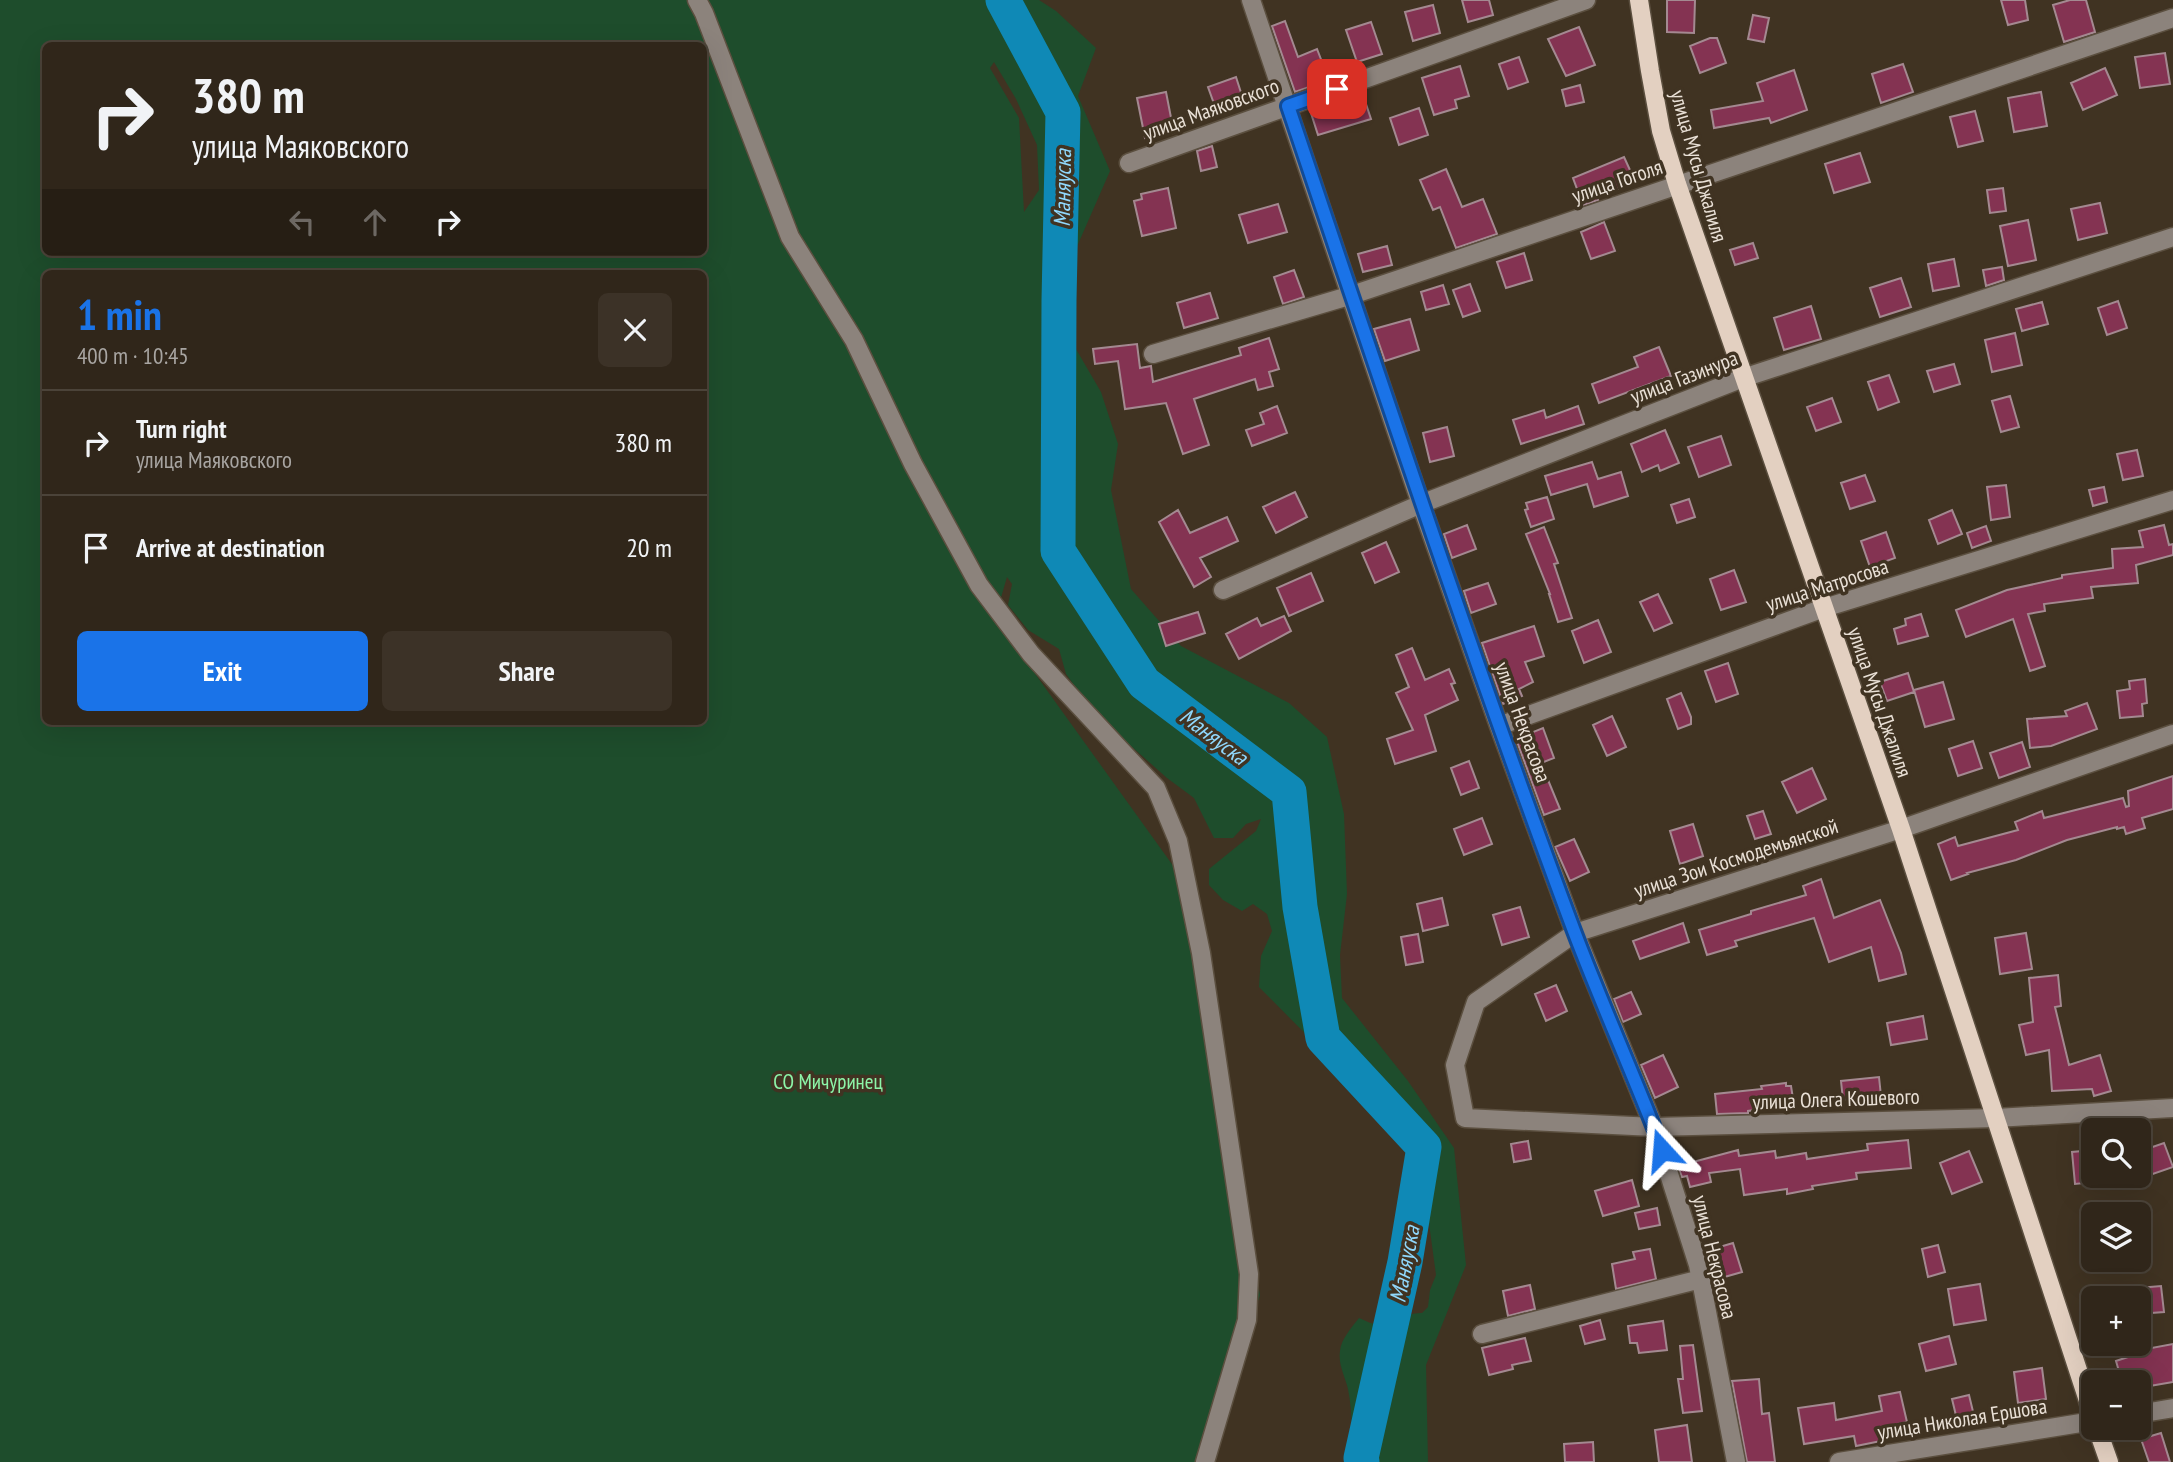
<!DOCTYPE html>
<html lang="en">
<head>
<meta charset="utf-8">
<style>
	:root { --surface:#30261a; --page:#3c3227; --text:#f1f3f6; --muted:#a8a5a2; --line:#4b4339; --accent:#1a73e8 }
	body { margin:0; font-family:"PT Sans Narrow",sans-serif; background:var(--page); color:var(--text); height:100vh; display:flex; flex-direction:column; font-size:26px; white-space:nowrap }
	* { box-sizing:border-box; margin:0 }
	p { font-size:23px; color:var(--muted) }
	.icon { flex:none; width:38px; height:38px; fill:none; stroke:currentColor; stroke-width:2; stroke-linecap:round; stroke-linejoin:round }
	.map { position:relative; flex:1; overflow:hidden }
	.details { position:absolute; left:42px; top:270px; width:665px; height:455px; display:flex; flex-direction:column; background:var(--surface); border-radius:10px; box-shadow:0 7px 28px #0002,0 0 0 2px var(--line) }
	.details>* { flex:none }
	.top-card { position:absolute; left:42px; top:42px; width:665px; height:214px; border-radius:10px; box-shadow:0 7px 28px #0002,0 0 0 2px var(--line); background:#30261a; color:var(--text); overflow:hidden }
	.tools { position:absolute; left:2081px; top:1118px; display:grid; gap:14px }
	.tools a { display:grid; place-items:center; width:70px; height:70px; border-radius:10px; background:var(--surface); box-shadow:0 7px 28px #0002,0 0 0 2px var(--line); font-size:35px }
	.pin { position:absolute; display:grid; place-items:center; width:60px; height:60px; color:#fff; margin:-30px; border-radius:14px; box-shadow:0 4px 10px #0006 }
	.me { position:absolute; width:77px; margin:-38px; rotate:341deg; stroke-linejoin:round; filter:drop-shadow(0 0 5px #0008) }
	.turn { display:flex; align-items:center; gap:24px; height:147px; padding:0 35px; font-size:32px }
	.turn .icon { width:91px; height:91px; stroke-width:2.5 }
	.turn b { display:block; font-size:49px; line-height:60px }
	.lanes { display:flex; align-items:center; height:66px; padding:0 35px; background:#0003; justify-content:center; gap:35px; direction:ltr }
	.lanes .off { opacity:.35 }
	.round { display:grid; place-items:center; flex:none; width:74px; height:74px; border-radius:10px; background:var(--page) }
	.head { display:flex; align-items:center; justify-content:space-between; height:119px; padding:0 35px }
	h1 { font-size:42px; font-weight:800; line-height:52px; color:var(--accent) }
	.button { display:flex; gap:14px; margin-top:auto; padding:14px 35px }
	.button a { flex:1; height:80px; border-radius:10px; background:var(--accent); color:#fff; font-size:28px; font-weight:800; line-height:80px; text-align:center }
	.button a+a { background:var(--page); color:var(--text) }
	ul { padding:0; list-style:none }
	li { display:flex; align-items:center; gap:21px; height:105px; padding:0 35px; border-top:2px solid var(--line) }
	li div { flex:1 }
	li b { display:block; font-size:26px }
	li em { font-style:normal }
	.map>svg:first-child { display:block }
	.green { fill:#1e4d2c; fill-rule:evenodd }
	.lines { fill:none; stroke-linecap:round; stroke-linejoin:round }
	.river { stroke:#0f89b6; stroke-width:35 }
	.building { fill:#843352; stroke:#a48991; stroke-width:2 }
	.minor-casing { stroke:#5b4f3f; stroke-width:21 }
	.major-casing { stroke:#5b4f3f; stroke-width:21 }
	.minor { stroke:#8c837c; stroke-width:18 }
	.major { stroke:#e3d0c1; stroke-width:18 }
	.route-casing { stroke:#114b97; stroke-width:18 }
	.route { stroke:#1a73e8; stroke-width:12 }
	.labels { text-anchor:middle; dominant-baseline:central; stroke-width:7; stroke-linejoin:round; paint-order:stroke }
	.street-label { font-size:21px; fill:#e9e0d6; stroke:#403322 }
	.park-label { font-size:21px; fill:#8cf5a8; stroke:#403322 }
	.water-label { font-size:23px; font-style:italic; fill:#90d8fc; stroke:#403322 }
</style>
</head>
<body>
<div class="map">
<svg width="2173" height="1462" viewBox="0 0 2173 1462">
	<rect width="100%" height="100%" fill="#403322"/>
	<!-- green -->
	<path class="green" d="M0 0H1039L1056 11 1096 48 1078 96 1110 171 1051 306 1101 392 1118 444 1111 490 1131 589 1181 646 1289 703 1327 737 1344 814 1347 894 1340 955 1342 998 1408 1081 1454 1148 1466 1265 1426 1365 1428 1462H1350C1352 1437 1353 1414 1348 1389 1345 1376 1338 1365 1340 1351 1341 1339 1352 1327 1359 1318 1364 1320 1371 1324 1376 1324 1390 1326 1405 1312 1422 1313L1428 1307 1430 1290 1436 1275 1426 1201 1427 1184 1411 1149 1390 1119 1259 987 1261 956 1272 931 1267 914 1253 904 1242 911 1223 900 1209 885V869L1256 831 1261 819 1246 824 1233 838H1214L1194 798 1167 778 1096 715 1066 674 1059 649 1028 630 1008 605 1012 584 1007 577 995 618 1174 867 1260 1295 1205 1462H0ZM46 46H704V252H46ZM994 62 1016 99 1037 145 1039 190 1024 212 1019 118 990 68ZM46 273H704V721H46Z"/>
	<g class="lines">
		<!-- river -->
		<path class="river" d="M1003 0 1063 112 1059 300 1058 551 1144 683 1289 792 1300 907 1323 1038 1424 1147 1405 1262 1361 1458 1362 1462"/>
	</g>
	<!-- building -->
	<path class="building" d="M1462 0H1489L1493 15 1468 22Z
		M1667 0H1695L1694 33 1667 32Z
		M2001 0H2025L2028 20 2008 25Z
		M2070 0H2086L2095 32 2064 42 2053 5Z
		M1433 5 1440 33 1413 41 1405 12Z
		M1753 15 1769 18 1764 42 1748 39Z
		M1285 21 1298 57 1317 49 1329 80 1295 92 1272 26Z
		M1371 22 1382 54 1357 62 1346 30Z
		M1579 27 1595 65 1566 76 1548 39Z
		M1710 38H1717L1726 63 1700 73 1690 46Z
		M2165 53 2170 84 2140 88 2135 57Z
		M1519 57 1528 82 1508 89 1499 64Z
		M1903 64 1913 92 1881 103 1872 74Z
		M1460 66 1469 96 1455 100 1457 108 1434 115 1422 78Z
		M2105 68 2117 95 2083 110 2071 83Z
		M1794 70 1807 110 1771 123 1769 118 1714 128 1711 110 1763 101 1757 83Z
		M1236 77 1244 102 1217 112 1208 87Z
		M1580 85 1584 102 1566 106 1562 90Z
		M1166 92 1174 133 1145 138 1137 98Z
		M2041 92 2047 126 2014 132 2008 98Z
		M1364 98 1371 119 1318 135 1310 110 1337 101 1341 106Z
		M1419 108 1428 135 1399 145 1390 118Z
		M1975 111 1983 141 1958 147 1950 117Z
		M1212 146 1217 167 1201 171 1197 151Z
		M1860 153 1870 182 1834 193 1825 164Z
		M1624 157 1635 181 1597 198 1598 200 1583 205 1573 178Z
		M1446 169 1462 207 1483 199 1497 234 1456 248 1440 207 1433 210 1420 180Z
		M1168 188 1176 228 1142 236 1134 201 1142 199 1141 194Z
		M2003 188 2006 211 1990 213 1987 190Z
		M2100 203 2107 233 2078 240 2071 209Z
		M1278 204 1287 232 1248 243 1239 215Z
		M2028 220 2036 260 2008 266 2000 226Z
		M1604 222 1615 251 1591 259 1581 232Z
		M1753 243 1758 258 1735 265 1730 250Z
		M1387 246 1392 265 1363 272 1358 254Z
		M1524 253 1532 280 1506 288 1497 262Z
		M1954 259 1959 286 1933 291 1928 264Z
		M2002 267 2004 280 1986 286 1983 270Z
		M1294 270 1304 297 1283 304 1274 277Z
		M1901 278 1911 307 1880 317 1870 288Z
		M1470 284 1480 311 1463 317 1453 290Z
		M1443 285 1449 304 1426 310 1421 292Z
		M1210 293 1218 318 1184 328 1177 303Z
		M2118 301 2127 328 2107 335 2098 308Z
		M2042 302 2048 324 2022 331 2016 309Z
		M1811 306 1821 339 1784 350 1774 318Z
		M1410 319 1419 350 1385 361 1374 329Z
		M2015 333 2022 365 1992 372 1985 340Z
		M1269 338 1279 369 1269 372 1273 386 1258 390 1255 379 1194 399 1209 445 1183 454 1166 403 1125 409 1118 361 1095 364 1093 349 1137 344 1140 368 1151 366 1153 382 1241 355 1239 348Z
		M1659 347 1671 376 1599 403 1592 384 1638 367 1634 357Z
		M1954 364 1960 384 1934 392 1927 371Z
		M1889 375 1899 402 1878 410 1868 382Z
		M2010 396 2019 427 2001 432 1992 401Z
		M1832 398 1841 422 1816 431 1807 407Z
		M1277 406 1287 433 1252 446 1246 430 1264 424 1260 413Z
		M1578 406 1584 424 1521 444 1513 420 1544 410 1546 418Z
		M1447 427 1454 456 1430 462 1423 433Z
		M1665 430 1679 463 1660 471 1658 465 1642 472 1631 444Z
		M1721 436 1731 465 1699 477 1688 447Z
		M2137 450 2143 476 2123 480 2117 454Z
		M1592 462 1598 479 1621 472 1628 496 1594 507 1587 484 1551 495 1545 476Z
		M1865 475 1875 501 1850 509 1841 483Z
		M2006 485 2010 517 1991 520 1987 487Z
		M2104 487 2107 502 2093 506 2089 490Z
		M1295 492 1307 517 1276 533 1263 507Z
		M1547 497 1554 519 1531 527 1525 510 1528 509 1526 503Z
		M1689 499 1695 517 1677 523 1671 505Z
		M1178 510 1190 533 1227 517 1238 541 1200 558 1211 577 1194 587 1159 522Z
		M1952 510 1962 534 1938 544 1929 520Z
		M1467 525 1476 549 1452 558 1444 534Z
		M2164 525 2169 545 2173 544V555L2136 565 2138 583 2091 587 2093 598 2044 604 2045 611 2028 614 2045 666 2030 671 2013 619 1966 637 1956 610 2007 590 2062 578V575L2113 568 2112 549 2143 547 2139 531Z
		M1986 526 1991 541 1972 548 1967 533Z
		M1544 527 1558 563 1554 564 1572 618 1558 622 1549 594H1550L1526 534Z
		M1886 532 1895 558 1870 567 1861 541Z
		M1386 542 1399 572 1375 583 1362 553Z
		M1734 570 1746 602 1721 610 1710 579Z
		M1311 573 1323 601 1289 616 1277 588Z
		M1488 583 1496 604 1471 613 1464 591Z
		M1658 594 1672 623 1654 631 1640 602Z
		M1198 612 1205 633 1166 646 1159 624Z
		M1921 614 1928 636 1898 644 1894 629 1906 625 1905 619Z
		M1284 616 1291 631 1239 659 1226 634 1257 618 1261 626Z
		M1598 620 1611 652 1584 663 1572 631Z
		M1534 626 1544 656 1525 662 1533 682 1519 689 1522 696 1503 704 1482 643Z
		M1412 648 1425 680 1449 669 1455 683 1451 684 1458 700 1425 715 1436 751 1395 764 1387 739 1413 730 1396 693 1409 687 1396 655Z
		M1728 663 1738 694 1716 702 1705 671Z
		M1908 673 1914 692 1887 701 1880 682Z
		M2145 679 2147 703 2142 704 2143 716 2120 718 2117 691 2130 689 2129 681Z
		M1943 682 1954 719 1925 727 1914 690Z
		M1681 693 1691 717V724L1678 729 1667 699Z
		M2087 703 2097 729 2051 746 2030 748 2027 719 2067 716 2065 711Z
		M1612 716 1626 747 1607 756 1593 725Z
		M1543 728 1554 758 1541 763 1560 809 1544 815 1516 739Z
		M1973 741 1982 768 1958 776 1949 749Z
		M2022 742 2030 767 1999 778 1990 753Z
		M1469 761 1479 788 1461 795 1451 768Z
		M1812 768 1826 799 1797 813 1782 782Z
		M2173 776V809L2142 818 2145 828 2126 834 2124 827 2117 829V827L2067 840 2016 860 1967 873 1968 874 1951 880 1938 844 1955 837 1958 846 2018 830 2015 822 2042 811 2044 818 2123 798 2126 807 2129 806 2128 791Z
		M1763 811 1771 834 1755 839 1747 816Z
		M1482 818 1492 844 1464 855 1454 829Z
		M1693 824 1703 856 1680 864 1670 831Z
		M1574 839 1589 872 1570 881 1555 847Z
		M1821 879 1834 918 1880 900 1901 953 1906 974 1879 981 1871 947 1829 962 1814 918 1735 941 1737 946 1707 955 1699 930 1751 914V911L1806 895 1803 886Z
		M1442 898 1448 925 1423 931 1417 904Z
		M1520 907 1529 937 1502 945 1493 915Z
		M1683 923 1689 942 1640 959 1633 941Z
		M2026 933 2032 969 2000 974 1995 938Z
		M1418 934 1423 962 1406 965 1401 937Z
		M2058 975 2061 1006 2055 1007 2069 1065 2100 1055 2111 1091 2094 1096 2092 1089 2052 1091 2049 1050 2026 1055 2019 1025 2033 1022 2029 978Z
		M1556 985 1567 1011 1546 1021 1535 994Z
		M1631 992 1641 1014 1623 1022 1614 999Z
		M1923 1016 1927 1039 1891 1045 1887 1023Z
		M1663 1055 1678 1087 1655 1098 1641 1065Z
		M1879 1077 1881 1096 1843 1100 1841 1081Z
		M1786 1083V1086H1791L1794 1105 1748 1111V1113L1717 1114 1715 1094 1762 1089 1761 1086Z
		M1908 1140 1911 1168 1856 1173 1857 1179 1812 1186 1813 1189 1787 1194V1189L1744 1195 1740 1169 1709 1173 1711 1182 1690 1187 1687 1176 1682 1177 1678 1166 1738 1150 1739 1156 1775 1151 1776 1158 1806 1153 1807 1159 1868 1150 1867 1144Z
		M1528 1141 1531 1159 1514 1162 1511 1144Z
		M2164 1143 2173 1167 2144 1177 2138 1160V1152Z
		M2093 1150V1182L2075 1184 2072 1152Z
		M1969 1151 1982 1182 1952 1194 1940 1163Z
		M1632 1180 1639 1206 1603 1216 1595 1191Z
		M1657 1208 1660 1225 1639 1229 1635 1213Z
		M1733 1243 1742 1272 1714 1280 1706 1251Z
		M1938 1245 1945 1272 1928 1277 1922 1249Z
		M1650 1249 1656 1279 1616 1289 1612 1264 1635 1259 1633 1252Z
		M1980 1284 1986 1320 1954 1325 1948 1289Z
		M1530 1285 1535 1309 1508 1316 1503 1291Z
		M2161 1286 2164 1312 2138 1314V1288Z
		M1600 1320 1605 1339 1585 1344 1580 1326Z
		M1663 1321 1667 1350 1639 1353 1637 1343H1630L1628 1326Z
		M1949 1336 1956 1364 1926 1371 1919 1344Z
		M1525 1338 1531 1361 1512 1365 1513 1369 1489 1375 1482 1348Z
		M2173 1344V1382L2138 1388V1382H2122L2116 1361 2146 1351V1349Z
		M1693 1345 1702 1411 1683 1413 1678 1379H1683L1680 1346Z
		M2042 1368 2046 1399 2018 1403 2014 1372Z
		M1759 1379 1762 1414 1769 1413 1775 1462H1747L1732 1381Z
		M1900 1392 1907 1422 1879 1428 1881 1441 1856 1446 1854 1436 1804 1444 1798 1408 1834 1403 1836 1420 1882 1411 1879 1396Z
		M1969 1395 1976 1424 1959 1428 1952 1399Z
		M1687 1425 1692 1462H1659L1655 1430Z
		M2161 1433 2170 1462H2149L2141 1439Z
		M1593 1442 1594 1462H1565L1564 1444Z"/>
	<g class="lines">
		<!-- minor casing -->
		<g class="minor-casing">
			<path id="minor" d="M697 0 704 13 790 237 854 340 913 464 979 585 1031 654 1156 788 1178 841 1201 953 1249 1274 1247 1320 1205 1462
				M1251 0 1421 504 1499 726 1575 933 1654 1127 1698 1265 1736 1462
				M1129 163 1586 0
				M1153 354 1352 295 2173 18
				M1223 590 1421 504 1743 378 2173 237
				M1499 726 1824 608 2173 500
				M2173 734 1901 829 1575 933 1476 1002 1455 1065 1465 1118 1654 1127 1996 1118 2173 1108
				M1482 1334 1701 1279
				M2138 1414 2173 1408
				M1839 1462 2093 1421"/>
		</g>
		<!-- major casing -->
		<g class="major-casing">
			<path id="major" d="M1639 0 1650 71 1661 131 1677 184 1901 829 2093 1416
				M2097 1428 2109 1462"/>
		</g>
		<!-- minor -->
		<use href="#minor" class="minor"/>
		<!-- major -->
		<use href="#major" class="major"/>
	</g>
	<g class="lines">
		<!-- route casing -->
		<g class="route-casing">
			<path id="route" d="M1337 89 1288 106C1381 382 1472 658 1574 931 1599 997 1628 1062 1654 1128L1662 1150"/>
		</g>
		<!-- route -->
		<use href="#route" class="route"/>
	</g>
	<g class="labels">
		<!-- street labels -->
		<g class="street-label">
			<text transform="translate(1211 109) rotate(-20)">улица Маяковского</text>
			<text transform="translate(1699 166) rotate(74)">улица Мусы Джалиля</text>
			<text transform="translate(1617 181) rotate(-19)">улица Гоголя</text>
			<text transform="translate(1684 377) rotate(-21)">улица Газинура</text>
			<text transform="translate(1827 585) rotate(-18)">улица Матросова</text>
			<text transform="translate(1880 702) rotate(71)">улица Мусы Джалиля</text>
			<text transform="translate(1523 722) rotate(70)">улица Некрасова</text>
			<text transform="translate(1736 858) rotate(-18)">улица Зои Космодемьянской</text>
			<text transform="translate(1836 1099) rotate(-2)">улица Олега Кошевого</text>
			<text transform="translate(1715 1257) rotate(76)">улица Некрасова</text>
			<text transform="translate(1962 1419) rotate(-9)">улица Николая Ершова</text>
		</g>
		<!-- park labels -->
		<g class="park-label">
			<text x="828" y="1081">СО Мичуринец</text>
		</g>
		<!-- water labels -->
		<g class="water-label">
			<text transform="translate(1062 188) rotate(-89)">Маняуска</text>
			<text transform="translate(1214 736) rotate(37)">Маняуска</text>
			<text transform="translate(1404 1264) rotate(-79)">Маняуска</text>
		</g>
	</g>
</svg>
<div class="tools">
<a><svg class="icon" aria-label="search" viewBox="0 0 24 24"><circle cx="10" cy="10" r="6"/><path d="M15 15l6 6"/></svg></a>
<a><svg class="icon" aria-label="layers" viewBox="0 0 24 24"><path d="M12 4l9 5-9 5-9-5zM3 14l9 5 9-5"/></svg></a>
<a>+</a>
<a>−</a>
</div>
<div class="pin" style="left:1337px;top:89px;background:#d93025"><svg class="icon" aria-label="arrive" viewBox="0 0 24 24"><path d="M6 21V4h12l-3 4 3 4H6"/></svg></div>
<svg class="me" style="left:1662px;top:1150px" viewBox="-20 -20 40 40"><path d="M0-17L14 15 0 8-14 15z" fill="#1a73e8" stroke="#fff" stroke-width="4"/></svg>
<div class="top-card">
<div class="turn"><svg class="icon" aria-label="right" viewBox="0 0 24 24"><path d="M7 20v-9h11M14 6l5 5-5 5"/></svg><div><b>380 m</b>улица Маяковского</div></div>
<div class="lanes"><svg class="icon off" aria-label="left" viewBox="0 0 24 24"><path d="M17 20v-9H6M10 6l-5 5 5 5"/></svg><svg class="icon off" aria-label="ahead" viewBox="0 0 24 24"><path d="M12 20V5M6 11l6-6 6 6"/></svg><svg class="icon" aria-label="right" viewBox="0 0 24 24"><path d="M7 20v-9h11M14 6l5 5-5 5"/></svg></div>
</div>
<section class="details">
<div class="head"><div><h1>1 min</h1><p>400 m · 10:45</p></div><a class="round"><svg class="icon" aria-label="close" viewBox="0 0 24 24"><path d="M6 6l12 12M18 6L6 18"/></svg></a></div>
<ul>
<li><svg class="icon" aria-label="right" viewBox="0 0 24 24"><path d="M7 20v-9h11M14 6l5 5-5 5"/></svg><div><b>Turn right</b><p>улица Маяковского</p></div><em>380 m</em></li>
<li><svg class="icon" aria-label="arrive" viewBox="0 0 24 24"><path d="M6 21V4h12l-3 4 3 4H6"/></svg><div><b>Arrive at destination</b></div><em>20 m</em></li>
</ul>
<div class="button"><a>Exit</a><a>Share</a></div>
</section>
</div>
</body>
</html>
